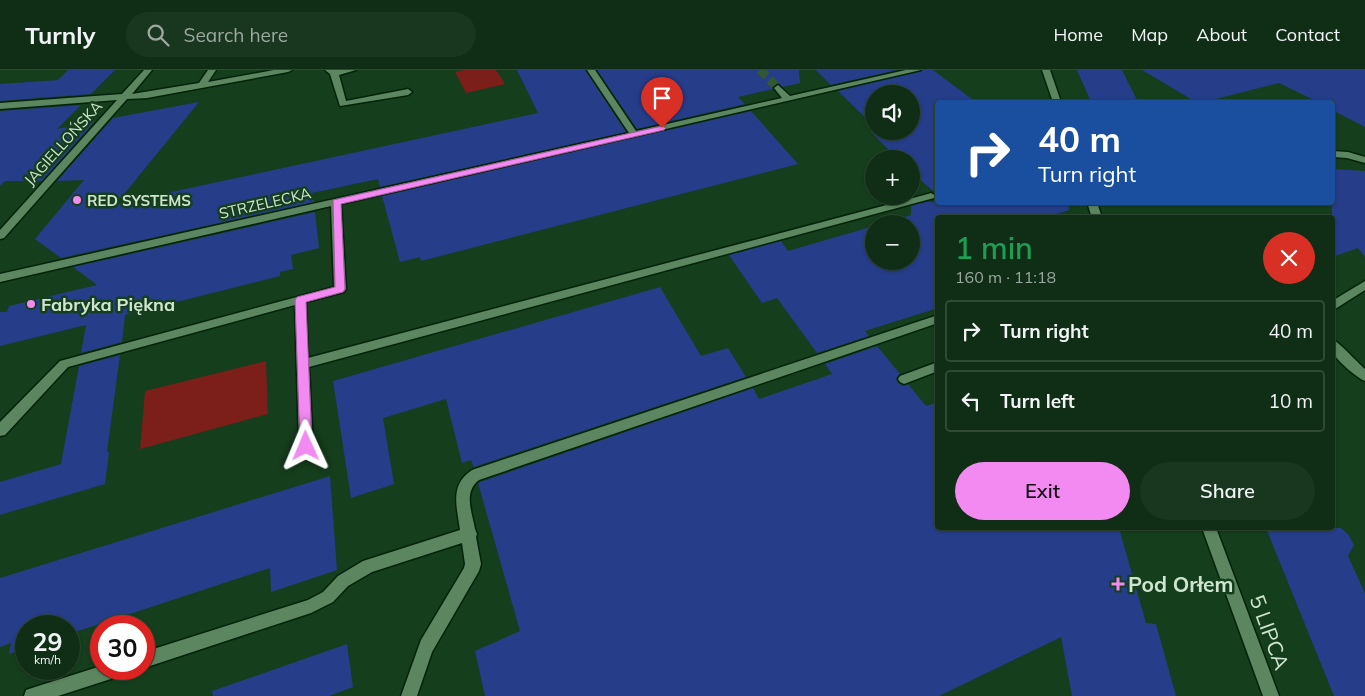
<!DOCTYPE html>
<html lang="en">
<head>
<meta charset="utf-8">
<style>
	:root { --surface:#102e15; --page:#19361e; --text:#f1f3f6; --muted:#9ca8a0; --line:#304a34; --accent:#f38af2 }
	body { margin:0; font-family:Mulish,sans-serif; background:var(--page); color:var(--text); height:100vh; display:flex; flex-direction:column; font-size:19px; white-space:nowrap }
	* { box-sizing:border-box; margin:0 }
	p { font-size:16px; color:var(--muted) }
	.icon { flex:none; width:28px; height:28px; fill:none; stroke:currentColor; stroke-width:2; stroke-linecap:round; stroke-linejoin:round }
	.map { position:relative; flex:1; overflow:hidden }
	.side { position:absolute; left:935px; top:145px; width:400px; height:315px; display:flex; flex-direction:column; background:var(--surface); border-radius:5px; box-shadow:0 1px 4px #0004,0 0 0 1px var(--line) }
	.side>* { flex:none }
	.guide { position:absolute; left:935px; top:30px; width:400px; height:105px; border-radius:5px; box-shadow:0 1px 4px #0004,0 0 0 1px var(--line); background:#1a4fa0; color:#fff; overflow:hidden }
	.controls { position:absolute; left:865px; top:15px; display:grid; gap:10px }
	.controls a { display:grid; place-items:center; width:55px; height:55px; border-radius:50%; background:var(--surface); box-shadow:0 1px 4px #0004,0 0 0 1px var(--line); font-size:25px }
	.speed { position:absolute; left:15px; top:545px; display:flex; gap:10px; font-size:25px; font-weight:700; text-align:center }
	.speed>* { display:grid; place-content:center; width:65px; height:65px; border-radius:50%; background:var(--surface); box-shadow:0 1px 4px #0004,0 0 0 1px var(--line); line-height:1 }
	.speed small { font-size:12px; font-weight:400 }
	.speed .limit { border:8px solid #d22; background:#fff; color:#111 }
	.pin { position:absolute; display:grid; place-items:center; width:42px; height:42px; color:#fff; margin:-51px -21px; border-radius:50% 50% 50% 0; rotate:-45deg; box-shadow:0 0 5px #0007 }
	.pin .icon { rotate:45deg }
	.me { position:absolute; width:55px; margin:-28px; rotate:359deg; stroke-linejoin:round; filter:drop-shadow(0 0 4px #0008) }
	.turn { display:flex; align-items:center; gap:18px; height:105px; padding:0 20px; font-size:22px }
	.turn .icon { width:65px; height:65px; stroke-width:2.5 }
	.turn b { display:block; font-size:35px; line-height:42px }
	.round { display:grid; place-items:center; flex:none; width:52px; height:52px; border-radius:26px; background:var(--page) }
	.head { display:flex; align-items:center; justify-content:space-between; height:85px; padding:0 20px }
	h1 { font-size:30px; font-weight:600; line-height:38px; color:#1e9e55 }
	.primary-button { display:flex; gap:10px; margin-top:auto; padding:10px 20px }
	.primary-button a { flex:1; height:58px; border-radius:30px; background:var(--accent); color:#111; font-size:20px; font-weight:600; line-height:58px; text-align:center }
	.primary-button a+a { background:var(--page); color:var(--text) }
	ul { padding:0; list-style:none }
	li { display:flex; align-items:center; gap:15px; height:62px; margin:0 10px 8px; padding:0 10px; border:2px solid var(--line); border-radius:5px }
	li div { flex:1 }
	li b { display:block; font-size:19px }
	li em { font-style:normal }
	header { display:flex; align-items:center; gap:30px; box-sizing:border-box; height:70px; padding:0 25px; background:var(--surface); border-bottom:1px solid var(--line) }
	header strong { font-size:24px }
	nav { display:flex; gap:28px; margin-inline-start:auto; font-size:18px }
	.search { width:350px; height:45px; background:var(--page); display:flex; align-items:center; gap:12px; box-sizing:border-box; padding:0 18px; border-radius:28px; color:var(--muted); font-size:19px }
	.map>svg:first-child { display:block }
	.green { fill:#7c1e1a }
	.building { fill:#263d89 }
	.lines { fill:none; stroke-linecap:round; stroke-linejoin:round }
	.minor-tunnel { stroke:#315737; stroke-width:9; stroke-dasharray:9 4.5; stroke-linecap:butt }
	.minor-casing { stroke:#04230a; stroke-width:3 }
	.minor { fill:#5c8660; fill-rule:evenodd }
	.route { fill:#f38af2; stroke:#9e5a9d }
	.poi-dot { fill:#f38af2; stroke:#153e1c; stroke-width:2 }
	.labels { text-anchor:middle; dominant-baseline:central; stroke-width:5; stroke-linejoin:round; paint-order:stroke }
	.far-street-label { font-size:15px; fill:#cfe5d0; stroke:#153e1c }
	.far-poi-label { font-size:15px; font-weight:bold; fill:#cfe5d0; stroke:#153e1c; text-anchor:start }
	.poi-label { font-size:18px; font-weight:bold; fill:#cfe5d0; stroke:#153e1c; text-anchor:start }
	.near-poi-label { font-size:21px; font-weight:bold; fill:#cfe5d0; stroke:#153e1c; text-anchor:start }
	.near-street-label { font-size:21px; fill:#cfe5d0; stroke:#153e1c }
</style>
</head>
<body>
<header>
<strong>Turnly</strong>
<div class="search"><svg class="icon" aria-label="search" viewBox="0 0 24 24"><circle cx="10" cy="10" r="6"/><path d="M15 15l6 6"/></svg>Search here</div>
<nav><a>Home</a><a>Map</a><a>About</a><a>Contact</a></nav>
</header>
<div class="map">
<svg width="1365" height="626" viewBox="0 0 1365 626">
	<rect width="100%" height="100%" fill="#153e1c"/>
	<!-- green -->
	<path class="green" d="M464 0H496L505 14 466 23 455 2Z
		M266 291 268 344 140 379 145 321Z"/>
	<!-- building -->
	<path class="building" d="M68 0H115L91 24 0 31V14L58 10Z
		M517 0H585L626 62 380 117 378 109 312 123 314 132 61 188 35 169 84 110 57 111 113 48 199 32 116 134 538 43Z
		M597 0H799L800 13 783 17 778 13 773 16V19L738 27 745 34 637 59Z
		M816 0H897L831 15Z
		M923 0H933L976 32H938V125L911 102V89H898L871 62 911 61V24H874V56L838 21Z
		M1077 0H1122L1138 32H1091Z
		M1142 0H1365V57L1332 40V32H1318L1279 13 1204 32H1196Z
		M81 35 57 59 95 51 42 111H5L0 116V41Z
		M751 41 798 94 421 191 420 187 400 192 382 126Z
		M1332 99 1365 101V187L1358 178 1332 187Z
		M925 132H1068L1069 140 1045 148H938V238L865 261 869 266 817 283 777 228 762 233 729 185 781 171 788 181 874 156V191H911V154H880L911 145V136Z
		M315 142 319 178 291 185 293 199 280 202V206L125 245 122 272 81 283 86 255 0 276V242H7L9 236 97 215 73 197Z
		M660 217 701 286 728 278 746 307 474 397 471 390 462 393 446 329 383 348 394 414 351 428 333 311Z
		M877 276 900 304 896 308 898 313 903 316 908 314 926 336 938 332V458H1119L1146 553 1156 554 1176 626H1072L1061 567 939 626H485L475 581 520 561 478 413 480 412 753 318 759 329 832 304 825 294Z
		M120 285 107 382H109L105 414 0 445V412L61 394 79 296Z
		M330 406 337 500 271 522 270 498 69 564V556H26V578L9 584 11 573 0 577V508Z
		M1266 458H1341L1348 464 1354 475 1348 486 1365 523V626H1334Z
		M347 574 353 617 329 626H213L212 621Z"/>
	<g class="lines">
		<!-- minor-tunnel -->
		<path class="minor-tunnel" d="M760 0 778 18"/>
		<!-- minor casing -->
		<g class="minor-casing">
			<path id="minor" d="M144 0H152L132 24 199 13 208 0H216L208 12 274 0H292L288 2 147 28 127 29 4 168 0 169V160L117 30 0 39V33L122 24Z
				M325 0H356L339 5 346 31 408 19 412 22 408 25 340 36 330 4Z
				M587 0H595L636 61 782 28 774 18 778 15 790 26 906 0H921L341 134 346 219 344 222 306 232 308 288 928 124 931 123 936 126 934 128 309 297 313 376 311 380 306 381 301 380 299 376 295 235 68 297 5 365 0 366V352L60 291 334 217 331 136 0 212V204L629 63Z
				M1042 0H1050L1061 32H1053Z
				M1332 81 1348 82 1365 87V93L1347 88 1332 87Z
				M1087 132H1097L1102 148H1092Z
				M1365 211V220L1332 241V231Z
				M938 245V253L479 410C463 422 472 442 475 459L477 464 476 467 481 494 479 501 432 582 417 626H401L421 570 464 498 465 494 462 473 372 502 348 516 333 532 311 543 144 598V582L308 530 323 522 338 506 363 491 460 460C457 437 449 415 472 400Z
				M1332 269C1338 271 1358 293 1365 299V311C1357 308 1335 289 1332 281 1332 278 1332 272 1332 269Z
				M938 292V301L904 314 900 312 898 309 900 306Z
				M1202 458H1216L1279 626H1263Z
				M101 596V599H125L123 605 117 607 58 626H24L26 620 32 618Z"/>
		</g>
		<!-- minor -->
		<use href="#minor" class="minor"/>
	</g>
	<!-- route -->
	<path class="route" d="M662 56 666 58 664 60 341 134 345 219 343 222 306 232 312 376 311 379H302L300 376 295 230 297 227 335 217 333 130Z"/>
	<!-- markers -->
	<g class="poi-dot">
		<circle cx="77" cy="130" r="5"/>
		<circle cx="31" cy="234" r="5"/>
		<path d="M1115.5 506.5h5v5h5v5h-5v5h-5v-5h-5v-5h5z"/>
	</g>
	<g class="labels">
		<!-- far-street labels -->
		<g class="far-street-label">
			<text transform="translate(63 73) rotate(-48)">JAGIELLOŃSKA</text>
			<text transform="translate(265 133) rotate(-13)">STRZELECKA</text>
		</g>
		<!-- far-poi labels -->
		<g class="far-poi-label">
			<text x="87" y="130">RED SYSTEMS</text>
		</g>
		<!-- poi labels -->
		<g class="poi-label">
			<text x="41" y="234">Fabryka Piękna</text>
		</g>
		<!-- near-poi labels -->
		<g class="near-poi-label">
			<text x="1128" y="514">Pod Orłem</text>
		</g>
		<!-- near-street labels -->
		<g class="near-street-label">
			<text transform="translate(1270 562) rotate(70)">5 LIPCA</text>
		</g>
	</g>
</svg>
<div class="controls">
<a><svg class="icon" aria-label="sound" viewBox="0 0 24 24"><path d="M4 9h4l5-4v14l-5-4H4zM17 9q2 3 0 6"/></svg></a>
<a>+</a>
<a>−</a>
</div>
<div class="speed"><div>29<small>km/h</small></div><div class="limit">30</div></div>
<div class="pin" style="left:662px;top:58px;background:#d93025"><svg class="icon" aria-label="arrive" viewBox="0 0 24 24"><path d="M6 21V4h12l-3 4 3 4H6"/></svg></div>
<svg class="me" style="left:306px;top:376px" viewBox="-20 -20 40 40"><path d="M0-17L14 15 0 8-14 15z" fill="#f38af2" stroke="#fff" stroke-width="4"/></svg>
<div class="guide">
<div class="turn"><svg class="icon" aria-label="right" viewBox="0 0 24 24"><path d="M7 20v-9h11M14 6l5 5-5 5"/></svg><div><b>40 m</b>Turn right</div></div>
</div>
<section class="side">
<div class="head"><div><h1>1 min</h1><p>160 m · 11:18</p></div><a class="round" style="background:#d93025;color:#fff"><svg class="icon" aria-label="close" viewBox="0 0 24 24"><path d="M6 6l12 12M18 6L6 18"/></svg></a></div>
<ul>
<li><svg class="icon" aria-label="right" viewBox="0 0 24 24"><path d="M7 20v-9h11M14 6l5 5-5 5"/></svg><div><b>Turn right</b></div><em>40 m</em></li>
<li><svg class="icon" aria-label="left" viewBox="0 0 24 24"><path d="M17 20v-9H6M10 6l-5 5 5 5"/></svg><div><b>Turn left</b></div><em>10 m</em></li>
</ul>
<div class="primary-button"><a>Exit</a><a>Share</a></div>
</section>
</div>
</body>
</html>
